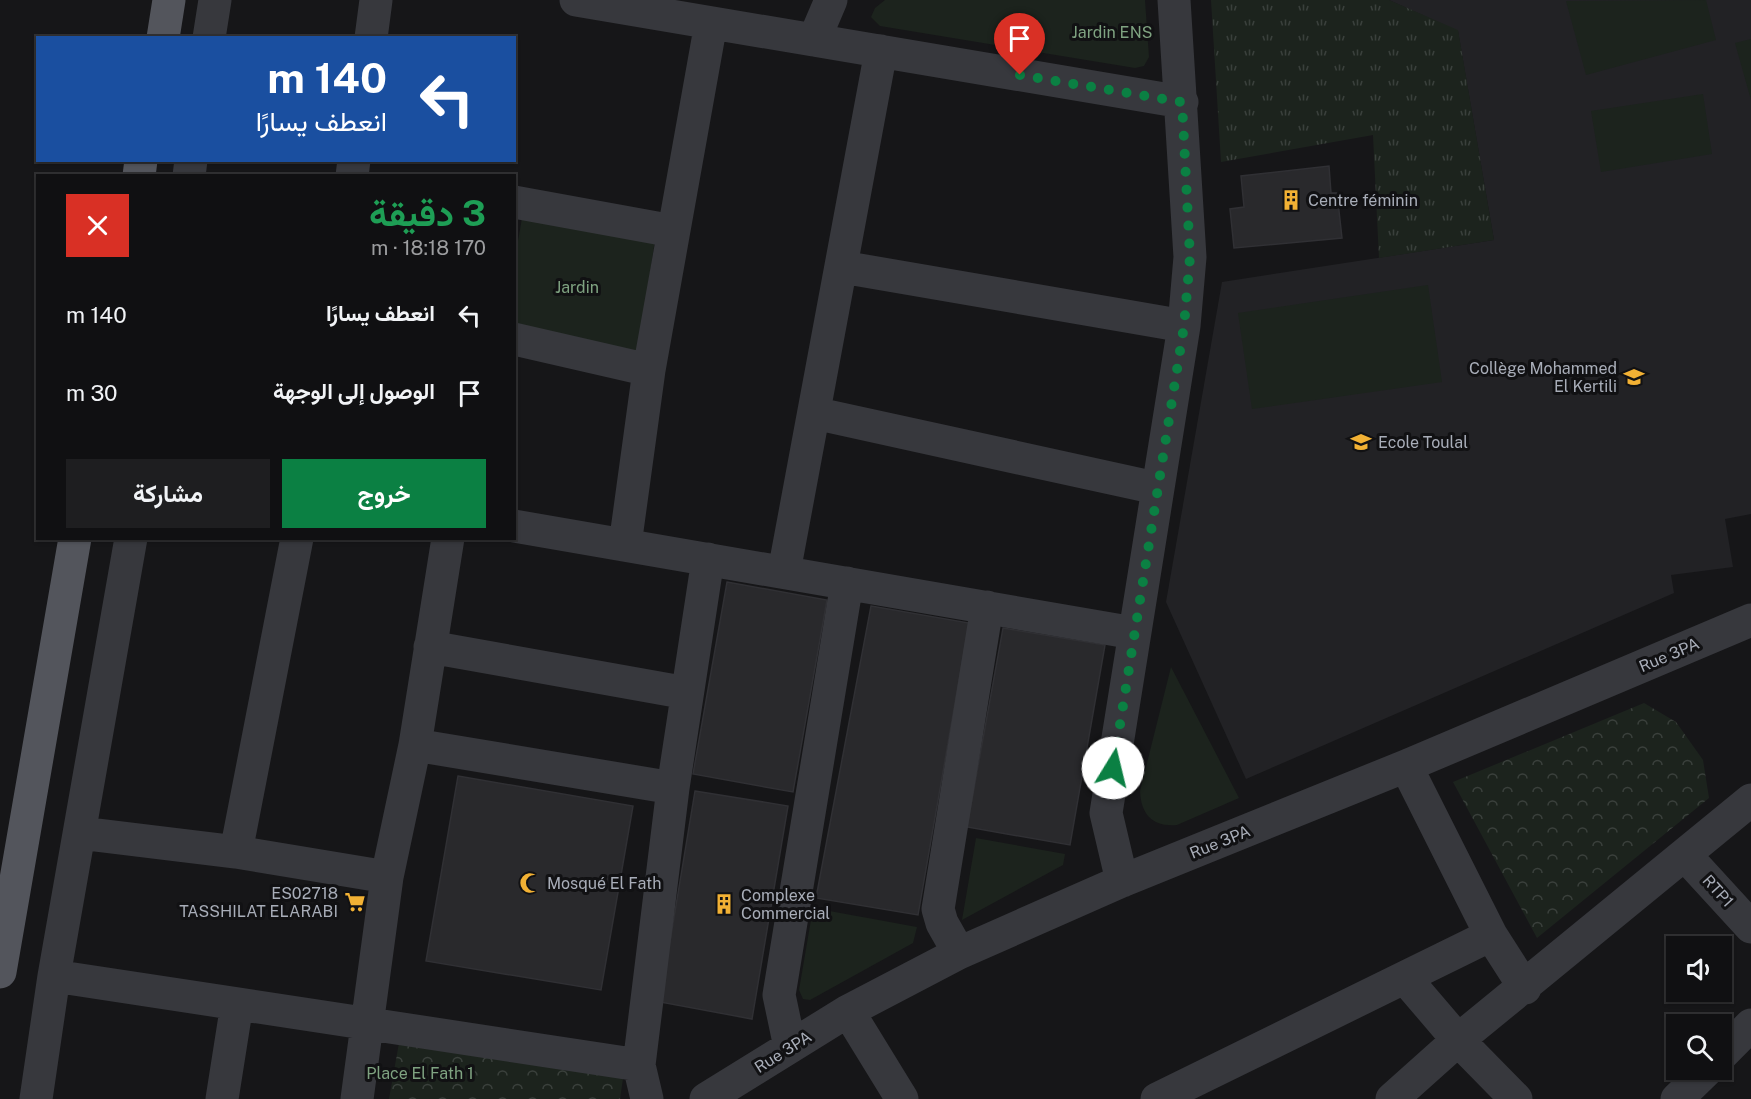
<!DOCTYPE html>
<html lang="ar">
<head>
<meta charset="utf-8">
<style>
	:root { --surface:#101012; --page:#1e1e20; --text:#f1f3f6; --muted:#9c9d9f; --line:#303032; --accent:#0b8043 }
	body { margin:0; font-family:"Public Sans",Vazirmatn,sans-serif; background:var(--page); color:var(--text); direction:rtl; height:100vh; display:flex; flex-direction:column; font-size:22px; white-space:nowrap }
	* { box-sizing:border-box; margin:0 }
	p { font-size:20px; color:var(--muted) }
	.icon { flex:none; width:33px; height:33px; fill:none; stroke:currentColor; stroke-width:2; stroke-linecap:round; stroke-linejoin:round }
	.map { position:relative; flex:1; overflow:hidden; direction:ltr }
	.drawer { position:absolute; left:36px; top:174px; width:480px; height:366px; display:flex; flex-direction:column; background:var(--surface); border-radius:0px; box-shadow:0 2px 4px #0004,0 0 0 2px var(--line); direction:rtl }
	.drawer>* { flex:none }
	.top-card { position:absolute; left:36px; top:36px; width:480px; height:126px; border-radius:0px; box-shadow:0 2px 4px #0004,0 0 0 2px var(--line); direction:rtl; background:#1a4fa0; color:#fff; overflow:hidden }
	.fabs { position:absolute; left:1666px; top:936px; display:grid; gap:12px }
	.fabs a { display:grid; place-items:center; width:66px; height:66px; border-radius:0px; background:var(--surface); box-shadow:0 2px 4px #0004,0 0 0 2px var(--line); font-size:30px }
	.pin { position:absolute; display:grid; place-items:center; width:51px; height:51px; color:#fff; margin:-62px -26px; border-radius:50% 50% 50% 0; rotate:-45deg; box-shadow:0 0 6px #0007 }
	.pin .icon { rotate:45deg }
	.me { position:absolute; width:66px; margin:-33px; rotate:9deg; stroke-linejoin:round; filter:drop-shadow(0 0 4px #0008) }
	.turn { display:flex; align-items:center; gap:21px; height:126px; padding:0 30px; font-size:27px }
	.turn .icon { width:78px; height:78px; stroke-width:2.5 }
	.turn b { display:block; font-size:42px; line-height:51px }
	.round { display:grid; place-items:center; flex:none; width:63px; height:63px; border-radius:0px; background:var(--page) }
	.overview { display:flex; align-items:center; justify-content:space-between; height:102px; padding:0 30px }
	h1 { font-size:36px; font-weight:700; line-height:45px; color:#1e9e55 }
	.action { display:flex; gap:12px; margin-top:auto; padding:12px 30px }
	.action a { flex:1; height:69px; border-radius:0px; background:var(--accent); color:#fff; font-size:24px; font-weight:700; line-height:69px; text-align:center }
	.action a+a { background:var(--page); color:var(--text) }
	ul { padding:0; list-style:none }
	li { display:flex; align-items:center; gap:18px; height:78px; padding:0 30px }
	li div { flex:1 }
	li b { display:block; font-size:22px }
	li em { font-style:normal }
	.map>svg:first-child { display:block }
	.built { fill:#222225 }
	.grass { fill:url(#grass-tufts) }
	.forest { fill:url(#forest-crowns) }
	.garden { fill:#1c231d }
	.building { fill:#29292c; stroke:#303034; stroke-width:1.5 }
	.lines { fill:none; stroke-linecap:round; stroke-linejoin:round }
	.minor { stroke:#37383d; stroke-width:33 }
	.major { stroke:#53555c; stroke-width:33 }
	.route { stroke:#0b8043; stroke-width:10; stroke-dasharray:0 18 }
	.labels { text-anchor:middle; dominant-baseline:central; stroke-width:6; stroke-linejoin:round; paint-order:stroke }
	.park-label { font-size:16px; fill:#7fa381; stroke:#111113 }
	.poi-label { font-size:16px; fill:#a8adb8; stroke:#111113; text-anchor:start }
	.street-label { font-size:16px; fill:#a8adb8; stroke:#111113 }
</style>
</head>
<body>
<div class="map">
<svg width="1751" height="1099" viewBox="0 0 1751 1099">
	<defs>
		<pattern id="grass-tufts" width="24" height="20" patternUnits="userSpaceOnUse" patternTransform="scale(1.5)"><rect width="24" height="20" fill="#1c231d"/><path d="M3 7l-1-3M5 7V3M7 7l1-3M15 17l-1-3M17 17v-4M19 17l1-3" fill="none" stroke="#3a403c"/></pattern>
		<pattern id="forest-crowns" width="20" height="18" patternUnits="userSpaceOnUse" patternTransform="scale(1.5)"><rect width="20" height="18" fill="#1c231d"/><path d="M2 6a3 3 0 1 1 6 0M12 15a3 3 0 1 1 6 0" fill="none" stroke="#3a403c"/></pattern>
	</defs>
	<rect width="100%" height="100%" fill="#161618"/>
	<!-- built -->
	<path class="built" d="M1389 0H1751V514L1725 519 1733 567 1671 575 1674 593 1246 779 1166 602 1222 282 1494 240 1458 31Z"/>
	<!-- grass -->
	<path class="grass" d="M1211 0H1389L1458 30 1494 240 1379 258 1373 135 1221 162Z"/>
	<!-- forest -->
	<path class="forest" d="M1644 703 1676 722 1703 760 1709 798 1537 938 1453 782Z
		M399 1043 623 1078 620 1099H389Z"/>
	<!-- garden -->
	<path class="garden" d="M885 0H1145L1149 57 1144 66 1135 68 880 26 871 17 875 8Z
		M1706 0 1716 40 1586 75 1566 1Z
		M1751 39V100L1735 43Z
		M1703 94 1712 154 1601 172 1591 111Z
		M522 218 655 240 637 358 515 335V258Z
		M1428 285 1442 382 1252 409 1238 313Z
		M1171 667 1239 798 1177 825C1153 827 1141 815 1140 791Z
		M976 838 1065 854 1063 865 962 920Z
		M813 908 917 927 913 943 810 1000 803 999 799 990Z"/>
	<!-- building -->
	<path class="building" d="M1329 166 1331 193H1337L1342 238 1234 248 1230 209 1244 207 1241 176Z
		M727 582 827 600 793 792 693 774Z
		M871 606 969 623 918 915 816 898Z
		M1003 628 1105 645 1070 845 967 827Z
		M458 776 633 806 601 990 426 961Z
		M695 791 788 806 752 1019 660 1002Z"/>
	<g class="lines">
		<!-- minor -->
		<path class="minor" d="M576 0 1182 102
			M209 38 215 0
			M371 38 376 0
			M814 40 831 0
			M189 176 191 160
			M352 176 354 160
			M514 202 673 231
			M842 267 1184 326
			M514 339 649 370
			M814 413 1156 488
			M514 526 1134 633
			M625 545 649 370 711 23
			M784 572 881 51
			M430 647 687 693
			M415 745 673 788
			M1406 766 1491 935 1525 988
			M80 833 236 852 387 877
			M236 852 297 538
			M1685 855 1751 927
			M1122 881 1106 813 1184 326 1190 257 1174 0
			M959 953 942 923 938 909 987 607
			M54 976 639 1065
			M1405 978 1458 1040 1516 1099
			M848 1011 902 1099
			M790 1047 779 995 847 583
			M1722 1054 1751 1025
			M36 1099 54 976 131 538
			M222 1099 237 1004
			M357 1099 387 877 415 745 448 538
			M647 1099 639 1065 673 788 708 559
			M706 1099 848 1011 959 953 1122 881 1406 766 1751 620
			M1157 1099 1491 935
			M1392 1099 1458 1040 1751 800
			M1677 1099 1707 1070"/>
		<!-- major -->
		<path class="major" d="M163 38 169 0
			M139 176 141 160
			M0 972 75 538"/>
	</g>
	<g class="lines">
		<!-- route -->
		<path class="route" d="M1020 75 1182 102 1190 257 1184 326 1113 768"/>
	</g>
	<!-- icons -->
	<defs>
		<g id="building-bare" transform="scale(1.62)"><path d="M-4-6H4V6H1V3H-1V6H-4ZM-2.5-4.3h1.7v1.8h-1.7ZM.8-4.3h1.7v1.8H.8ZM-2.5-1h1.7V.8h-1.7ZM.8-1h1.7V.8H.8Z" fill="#f2b134" stroke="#111113" stroke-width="2.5" paint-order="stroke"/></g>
		<g id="university-bare" transform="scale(1.62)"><path d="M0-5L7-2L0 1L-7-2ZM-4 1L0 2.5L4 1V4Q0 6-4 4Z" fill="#f2b134" stroke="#111113" stroke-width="2.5" paint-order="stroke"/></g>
		<g id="school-bare" transform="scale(1.62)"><path d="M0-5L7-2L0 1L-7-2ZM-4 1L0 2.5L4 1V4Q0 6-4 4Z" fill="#f2b134" stroke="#111113" stroke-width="2.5" paint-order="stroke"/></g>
		<g id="mosque-bare" transform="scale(1.62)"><path d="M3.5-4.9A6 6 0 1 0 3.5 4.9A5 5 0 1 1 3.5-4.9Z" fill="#f2b134" stroke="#111113" stroke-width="2.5" paint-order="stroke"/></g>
		<g id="supermarket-bare" transform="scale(1.62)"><path d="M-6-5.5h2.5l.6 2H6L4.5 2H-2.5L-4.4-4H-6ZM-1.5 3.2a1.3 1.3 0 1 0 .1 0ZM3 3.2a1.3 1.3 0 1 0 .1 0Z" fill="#f2b134" stroke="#111113" stroke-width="2.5" paint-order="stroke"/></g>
	</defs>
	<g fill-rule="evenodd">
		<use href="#building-bare" x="1291" y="200"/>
		<use href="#university-bare" x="1634" y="377"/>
		<use href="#school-bare" x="1361" y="442"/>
		<use href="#mosque-bare" x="530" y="883"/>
		<use href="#supermarket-bare" x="355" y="902"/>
		<use href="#building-bare" x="724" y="904"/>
	</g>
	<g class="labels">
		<!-- park labels -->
		<g class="park-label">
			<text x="1112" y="32">Jardin ENS</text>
			<text x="577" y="287">Jardin</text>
			<text x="420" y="1073">Place El Fath 1</text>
		</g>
		<!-- poi labels -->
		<g class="poi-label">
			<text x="1308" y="200">Centre féminin</text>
			<text x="1617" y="368" text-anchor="end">Collège Mohammed<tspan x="1617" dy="18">El Kertili</tspan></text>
			<text x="1378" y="442">Ecole Toulal</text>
			<text x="547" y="883">Mosqué El Fath</text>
			<text x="338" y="893" text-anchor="end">ES02718<tspan x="338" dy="18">TASSHILAT ELARABI</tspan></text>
			<text x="741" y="895">Complexe<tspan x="741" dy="18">Commercial</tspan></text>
		</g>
		<!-- street labels -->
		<g class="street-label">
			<text transform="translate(1669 655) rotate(-23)">Rue 3PA</text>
			<text transform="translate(1220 842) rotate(-22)">Rue 3PA</text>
			<text transform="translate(1718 891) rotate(48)">RTP1</text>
			<text transform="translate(783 1052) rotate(-32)">Rue 3PA</text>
		</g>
	</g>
</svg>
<div class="fabs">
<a><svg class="icon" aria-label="sound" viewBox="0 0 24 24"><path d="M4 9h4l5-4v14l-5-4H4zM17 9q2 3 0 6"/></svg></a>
<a><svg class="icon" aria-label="search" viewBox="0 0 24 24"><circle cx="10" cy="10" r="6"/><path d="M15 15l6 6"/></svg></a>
</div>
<div class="pin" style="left:1020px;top:75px;background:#d93025"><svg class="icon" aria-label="arrive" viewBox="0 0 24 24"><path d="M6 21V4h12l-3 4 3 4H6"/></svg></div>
<svg class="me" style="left:1113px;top:768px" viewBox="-20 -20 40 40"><circle r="19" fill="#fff"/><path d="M0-13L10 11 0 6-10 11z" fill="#0b8043"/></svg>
<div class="top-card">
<div class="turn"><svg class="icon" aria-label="left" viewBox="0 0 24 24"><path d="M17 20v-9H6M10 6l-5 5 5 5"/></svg><div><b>140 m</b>انعطف يسارًا</div></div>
</div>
<section class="drawer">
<div class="overview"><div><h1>3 دقيقة</h1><p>170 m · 18:18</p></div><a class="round" style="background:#d93025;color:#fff"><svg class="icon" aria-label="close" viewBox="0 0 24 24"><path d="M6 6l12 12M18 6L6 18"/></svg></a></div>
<ul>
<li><svg class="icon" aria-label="left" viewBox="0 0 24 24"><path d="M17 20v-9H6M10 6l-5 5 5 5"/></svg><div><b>انعطف يسارًا</b></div><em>140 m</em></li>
<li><svg class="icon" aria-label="arrive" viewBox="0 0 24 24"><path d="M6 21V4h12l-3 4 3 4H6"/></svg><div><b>الوصول إلى الوجهة</b></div><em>30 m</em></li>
</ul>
<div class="action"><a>خروج</a><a>مشاركة</a></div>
</section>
</div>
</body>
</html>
